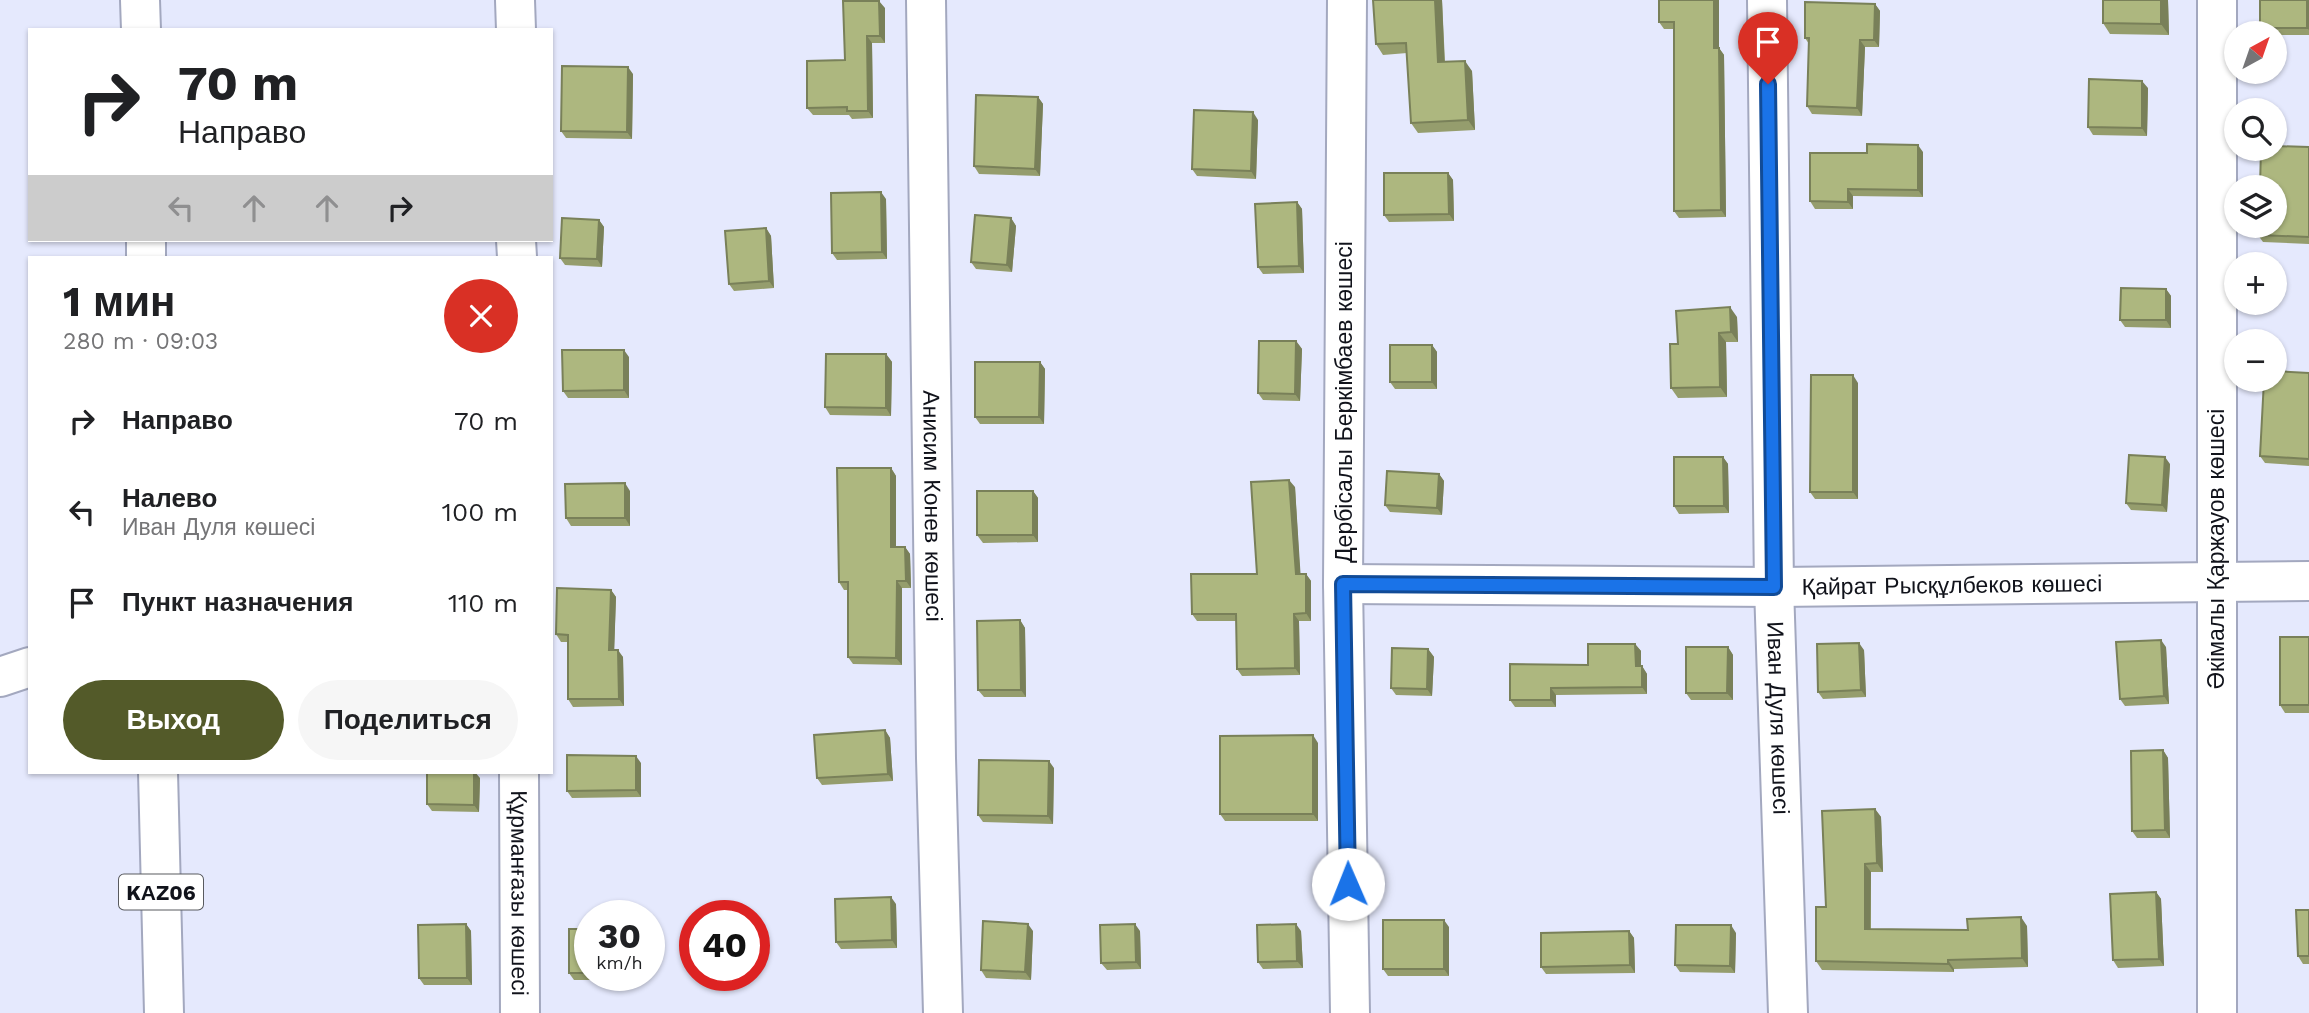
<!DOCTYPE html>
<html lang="ru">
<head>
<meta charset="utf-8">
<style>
	:root { --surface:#fff; --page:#f6f6f6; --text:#202124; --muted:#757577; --accent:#535a29 }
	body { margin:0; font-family:"Work Sans",sans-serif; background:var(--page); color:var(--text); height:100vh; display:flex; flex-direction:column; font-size:26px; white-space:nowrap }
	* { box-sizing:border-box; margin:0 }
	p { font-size:23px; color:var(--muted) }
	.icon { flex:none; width:38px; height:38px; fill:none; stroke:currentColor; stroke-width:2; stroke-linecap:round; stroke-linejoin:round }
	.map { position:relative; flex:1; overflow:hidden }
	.details { position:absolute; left:28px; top:256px; width:525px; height:518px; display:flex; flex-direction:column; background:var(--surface); border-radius:0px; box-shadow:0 2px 5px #0004 }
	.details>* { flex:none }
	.banner { position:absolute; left:28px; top:28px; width:525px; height:214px; border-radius:0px; box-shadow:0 2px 5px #0004; background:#fff; color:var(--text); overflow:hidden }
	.needle { width:46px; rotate:40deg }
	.controls { position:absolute; left:2224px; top:21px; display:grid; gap:14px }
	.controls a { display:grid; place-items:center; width:63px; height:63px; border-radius:50%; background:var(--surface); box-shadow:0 2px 5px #0004; font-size:35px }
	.speed { position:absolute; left:574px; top:900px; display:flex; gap:14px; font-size:35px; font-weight:700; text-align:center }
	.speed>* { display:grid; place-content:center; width:91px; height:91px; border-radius:50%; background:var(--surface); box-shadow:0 2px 5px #0004; line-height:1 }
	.speed small { font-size:18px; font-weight:400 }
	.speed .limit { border:10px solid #d22; background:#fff; color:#111 }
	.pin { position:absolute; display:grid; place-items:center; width:60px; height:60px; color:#fff; margin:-72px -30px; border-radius:50% 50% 50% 0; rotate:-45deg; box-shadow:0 0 7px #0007 }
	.pin .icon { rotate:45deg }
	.me { position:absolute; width:77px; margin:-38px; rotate:359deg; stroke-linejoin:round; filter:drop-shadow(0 0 5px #0008) }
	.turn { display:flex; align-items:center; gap:24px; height:147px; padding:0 35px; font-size:32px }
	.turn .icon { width:91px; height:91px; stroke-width:2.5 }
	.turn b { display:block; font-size:49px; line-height:60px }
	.lanes { display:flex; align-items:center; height:66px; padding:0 35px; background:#0003; justify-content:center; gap:35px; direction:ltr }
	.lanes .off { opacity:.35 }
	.round { display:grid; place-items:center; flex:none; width:74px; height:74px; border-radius:37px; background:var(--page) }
	.summary { display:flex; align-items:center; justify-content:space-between; height:119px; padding:0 35px }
	h1 { font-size:42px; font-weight:700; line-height:52px }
	.primary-button { display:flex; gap:14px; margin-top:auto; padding:14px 35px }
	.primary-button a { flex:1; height:80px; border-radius:42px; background:var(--accent); color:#fff; font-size:28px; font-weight:700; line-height:80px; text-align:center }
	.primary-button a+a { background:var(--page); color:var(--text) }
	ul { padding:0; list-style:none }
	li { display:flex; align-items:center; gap:21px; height:91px; padding:0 35px }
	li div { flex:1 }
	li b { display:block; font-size:26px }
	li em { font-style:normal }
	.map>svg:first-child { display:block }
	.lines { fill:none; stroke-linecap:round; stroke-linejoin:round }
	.minor-casing { stroke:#a3a8bf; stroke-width:42 }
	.highway-casing { stroke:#a3a8bf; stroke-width:42 }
	.minor { stroke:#fff; stroke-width:38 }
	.highway { stroke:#fff; stroke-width:38 }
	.wall { fill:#959d6d }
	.shaded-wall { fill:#798059 }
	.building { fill:#adb77f; stroke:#798059; stroke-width:2 }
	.route-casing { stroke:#114b97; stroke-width:18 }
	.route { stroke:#1a73e8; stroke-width:12 }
	.labels { text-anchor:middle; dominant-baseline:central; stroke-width:7; stroke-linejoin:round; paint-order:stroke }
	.shield { fill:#fff; stroke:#585a5f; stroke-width:2 }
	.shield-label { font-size:21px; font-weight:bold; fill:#11131b }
	.street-label { font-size:23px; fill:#11131b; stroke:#fff }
</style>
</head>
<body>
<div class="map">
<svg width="2309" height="1013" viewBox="0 0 2309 1013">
	<rect width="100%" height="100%" fill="#e5e9fd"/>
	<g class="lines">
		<!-- minor casing -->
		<g class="minor-casing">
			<g id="minor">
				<path d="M515 0 516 30"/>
				<path id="s1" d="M926 0 936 758 943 1013"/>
				<path d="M1347 0 1343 584 1350 1013"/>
				<path id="s2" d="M1767 0 1774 587 1788 1013"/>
				<path d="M516 240 517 257"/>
				<path id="s3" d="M1343 584 1774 587 2309 581"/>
				<path d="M0 677 30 667"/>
				<path id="s4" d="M519 772 520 1013"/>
				<path d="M2217 1013V0"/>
			</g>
		</g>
		<!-- highway casing -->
		<g class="highway-casing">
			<path id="highway" d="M140 0 141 30
				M146 240V257
				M158 772 164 1013"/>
		</g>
		<!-- minor -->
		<use href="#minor" class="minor"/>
		<!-- highway -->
		<use href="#highway" class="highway"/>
	</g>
	<!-- wall -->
	<path class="wall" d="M1442 0 1445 62 1472 71 1475 130 1418 133 1411 123 1407 53 1383 55 1376 44Z
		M1659 0H1719V48L1724 55 1726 217 1679 218 1674 211V29H1664L1659 22Z
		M2103 0H2168L2169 35 2110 34 2103 23Z
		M2309 0V35H2275V33H2263L2260 28Z
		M1875 4 1880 11 1879 47H1865L1862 116 1812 114 1807 106 1809 44 1805 38Z
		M885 8V43H872L873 118 852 119 849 115H813L807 108Z
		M633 74 632 139 566 138 561 131Z
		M2148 88 2147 136 2093 135 2088 127Z
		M1038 97 1043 104 1040 176 979 174 974 166Z
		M1258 120 1256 179 1197 176 1192 169Z
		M2309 147V244L2263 242 2258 235Z
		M1923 152V197L1853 196V209H1815L1810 201Z
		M1448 173 1453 180 1454 221 1389 222 1384 215Z
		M886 199 887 259 837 260 832 253Z
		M1297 202 1302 209 1304 273 1263 274 1258 267Z
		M1011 218 1016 226 1012 272 976 269 971 262Z
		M599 220 604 227 602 267 565 265 560 258Z
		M766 228 771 236 774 288 734 291 729 284Z
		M2166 289 2171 296V328L2125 327 2120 320Z
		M1737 317 1738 342H1726L1727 397 1678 398 1671 388 1678 344Z
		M1296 341 1302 349 1300 401 1263 400 1258 393Z
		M1432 345 1437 352V389H1395L1390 382Z
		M886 354 892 362 891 416 830 415 825 407Z
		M629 357V398H568L563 391Z
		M1040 362 1045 369 1044 424H980L975 417Z
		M2309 373V466L2265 463 2260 456Z
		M1858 383V499H1815L1810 492Z
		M1723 457 1728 464 1729 513 1679 514 1674 506Z
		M2170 464 2167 512 2131 510 2126 503Z
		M891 468 896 476V547H905L910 554 911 588H902V665L853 664 848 657V590H844L839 582Z
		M1439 474 1444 481 1442 515 1390 512 1385 505Z
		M1295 487 1300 574H1306L1311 581V621H1299L1300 675 1242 676 1237 669 1236 621H1197L1192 614 1257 574Z
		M630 491V526H571L566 518Z
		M1033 491 1038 498V542L983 543 977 535Z
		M611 590 616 597 614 650 623 657 624 706 573 707 568 699V642H561L556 634Z
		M1020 620 1025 628 1026 697H984L978 690Z
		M2309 637V713H2285L2280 705Z
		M1635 644 1641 651V666H1642L1647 674V694L1556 695V707H1515L1510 700Z
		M1728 647 1733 655V700H1691L1686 693Z
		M2166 647 2169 704 2125 706 2120 699Z
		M1428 649 1434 657 1432 696 1396 695 1391 688Z
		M1864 650 1866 697 1823 699 1818 692Z
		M885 730 890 738 893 781 822 785 817 778Z
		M1318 743V821H1225L1220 814Z
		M2163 750 2168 758 2170 838H2137L2132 831Z
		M641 763V797L572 798 567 791Z
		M1054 768 1053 824 983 822 978 815Z
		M480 778 479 812 432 811 427 804Z
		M1875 809 1881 817 1883 872H1871V929L1968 930 2027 926 2028 967 1954 969V972L1822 970 1816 961 1826 907Z
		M2156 892 2161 899 2164 966 2118 968 2113 960Z
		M896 904 897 948 841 949 836 942Z
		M2309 910V964H2303L2298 956Z
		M466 924 471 931 472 985H424L419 978Z
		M1449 927V976H1388L1383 969Z
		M590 929V975H619V980H574L569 973Z
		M1033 931 1031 980 986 978 981 970Z
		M1140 931 1141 969 1107 970 1101 963Z
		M1301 931 1303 968 1263 969 1258 962Z
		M1629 931 1634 938 1635 973 1546 974 1541 967Z
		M1736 933 1735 973 1680 972 1675 965Z"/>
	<!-- shaded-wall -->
	<path class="shaded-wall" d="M1435 0H1442L1445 73 1438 62Z
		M1714 0H1719V48L1724 55 1726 217 1721 210 1714 48Z
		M2161 0H2168L2169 35 2161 24Z
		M2307 0H2309V30L2307 28Z
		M879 1 885 8V43L880 36Z
		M1875 4 1880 11 1879 47 1874 40Z
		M867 36 872 43 873 118 868 111Z
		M1860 40 1865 47 1862 116 1857 108Z
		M1465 61 1472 71 1475 130 1468 120Z
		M628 67 633 74 632 139 627 132Z
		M2142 81 2148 88 2147 136 2142 128Z
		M1038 97 1043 104 1040 176 1035 169Z
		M1253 112 1258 120 1256 179 1251 171Z
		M1918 145 1923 152V197L1918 190Z
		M1448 173 1453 180 1454 221 1449 214Z
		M1848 189 1853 196V209L1848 202Z
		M881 192 886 199 887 259 882 252Z
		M1297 202 1302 209 1304 273 1299 266Z
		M1011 218 1016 226 1012 272 1007 265Z
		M599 220 604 227 602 267 597 259Z
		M766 228 771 236 774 288 769 281Z
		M2166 289 2171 296V328L2166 320Z
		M1730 307 1737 317 1738 342 1731 332Z
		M1719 333 1726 342 1727 397 1720 387Z
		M1296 341 1302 349 1300 401 1295 394Z
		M1432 345 1437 352V389L1432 382Z
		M624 350 629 357V398L624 390Z
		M886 354 892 362 891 416 886 408Z
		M1040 362 1045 369 1044 424 1039 417Z
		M1853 375 1858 383V499L1853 492Z
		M1723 457 1728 464 1729 513 1724 506Z
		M2165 457 2170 464 2167 512 2162 505Z
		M891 468 896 476V554L891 547Z
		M1439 474 1444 481 1442 515 1437 508Z
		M1289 480 1295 487 1301 581 1296 574Z
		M625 483 630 491V526L625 518Z
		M1033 491 1038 498V542L1033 535Z
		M905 547 910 554 911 588 906 581Z
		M1306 574 1311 581V621L1306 613Z
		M897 581 902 588V665L896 658Z
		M611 590 616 597 614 657 609 650Z
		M1294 614 1299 621 1300 675 1295 668Z
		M1020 620 1025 628 1026 697 1021 690Z
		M2161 640 2166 647 2169 704 2164 696Z
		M1859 643 1864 650 1866 697 1861 690Z
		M1635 644 1641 651V673L1636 666Z
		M1728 647 1733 655V700L1727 693Z
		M1428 649 1434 657 1432 696 1427 689Z
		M618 650 623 657 624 706 619 699Z
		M1642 666 1647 674V694L1642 687Z
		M1551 688 1556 695V707L1551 700Z
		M885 730 890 738 893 781 888 774Z
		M1313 735 1318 743V821L1313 814Z
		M2163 750 2168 758 2170 838 2165 830Z
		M636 756 641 763V797L636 790Z
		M1049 761 1054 768 1053 824 1048 816Z
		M475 772 480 778 479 812 474 805Z
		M1875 809 1881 817 1883 872 1877 863Z
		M1865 864 1871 872 1870 937 1865 929Z
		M2156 892 2161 899 2164 966 2159 959Z
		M891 897 896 904 897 948 892 940Z
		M2021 917 2027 926 2028 967 2022 958Z
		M1444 920 1449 927V976L1444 969Z
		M466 924 471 931 472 985 467 978Z
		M1028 924 1033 931 1031 980 1025 972Z
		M1135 924 1140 931 1141 969 1136 962Z
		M1296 924 1301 931 1303 968 1297 961Z
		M1731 925 1736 933 1735 973 1730 966Z
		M1629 931 1634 938 1635 973 1630 965Z
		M1948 960 1954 969V972L1948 964Z"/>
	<!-- building -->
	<path class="building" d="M1373 0H1435L1438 62 1465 61 1468 120 1411 123 1406 43 1376 44Z
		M1659 0H1714V48H1719L1721 210 1674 211V22H1659Z
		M2103 0H2161V24L2103 23Z
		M2260 0H2307V28H2260Z
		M843 1H879L880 36H867L868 111H847V107L807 108V61L845 60Z
		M1805 2 1875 4 1874 40H1860L1857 108 1807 106 1809 38H1805Z
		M562 66 628 67 627 132 561 131Z
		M2089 79 2142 81V128L2088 127Z
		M976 95 1038 97 1035 169 974 166Z
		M1194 110 1253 112 1251 171 1192 169Z
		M1867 144 1918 145V190L1848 189V202L1810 201V153H1867Z
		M2275 146 2309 147V237L2258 235V226H2275V187H2260L2261 149H2275Z
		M1384 173H1448L1449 214 1384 215Z
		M881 192 882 252 832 253 831 193Z
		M1297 202 1299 266 1258 267 1255 204Z
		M975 215 1011 218 1007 265 971 262Z
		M562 218 599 220 597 259 560 258Z
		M766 228 769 281 729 284 725 231Z
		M2121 288 2166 289V320H2120Z
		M1730 307 1731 332 1719 333 1720 387 1671 388 1670 344H1678L1676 311Z
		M1259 341H1296L1295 394 1258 393Z
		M1390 345H1432V382H1390Z
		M562 350H624V390L563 391Z
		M826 354H886V408L825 407Z
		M975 362H1040L1039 417H975Z
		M2275 371 2309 373V459L2260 456 2264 380H2275Z
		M1811 375H1853V492H1810Z
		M2129 455 2165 457 2162 505 2126 503Z
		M1674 457H1723L1724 506H1674Z
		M837 468H891V547H905L906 581H897L896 658 848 657V582H839Z
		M1387 471 1439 474 1437 508 1385 505Z
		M1289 480 1296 574H1306V613L1294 614 1295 668 1237 669 1236 614H1192L1191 574H1257L1251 482Z
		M625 483V518H566L565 484Z
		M977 491H1033V535H977Z
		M557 588 611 590 609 650H618L619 699H568V635L556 634Z
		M1020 620 1021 690H978L977 621Z
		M2280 637H2309V705H2280Z
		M2161 640 2164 696 2120 699 2116 642Z
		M1859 643 1861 690 1818 692 1817 644Z
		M1588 644H1635L1636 666H1642V687L1551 688V700H1510V664L1588 665Z
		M1686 647H1728L1727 693H1686Z
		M1392 648 1428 649 1427 689 1391 688Z
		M885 730 888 774 817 778 814 735Z
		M1313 735V814H1220V736Z
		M2163 750 2165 830 2132 831 2131 751Z
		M567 755 636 756V790L567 791Z
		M979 760 1049 761 1048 816 978 815Z
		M427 772H474V805L427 804Z
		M1875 809 1877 863 1865 864V929L1968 930 1967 919 2021 917 2022 958 1948 960V964L1816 961V907H1826L1822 811Z
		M2156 892 2159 959 2113 960 2110 894Z
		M891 897 892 940 836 942 835 899Z
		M2296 910H2309V956H2298Z
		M1383 920H1444V969H1383Z
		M983 921 1028 924 1025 972 981 970Z
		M466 924 467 978H419L418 925Z
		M1135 924 1136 962 1101 963 1100 925Z
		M1296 924 1297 961 1258 962 1257 925Z
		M1676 925H1731L1730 966 1675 965Z
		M569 929H590V973H569Z
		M1629 931 1630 965 1541 967V933Z"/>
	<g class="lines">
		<!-- route casing -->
		<g class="route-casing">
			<path id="route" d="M1348 884 1343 584 1774 587 1768 84"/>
		</g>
		<!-- route -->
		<use href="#route" class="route"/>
	</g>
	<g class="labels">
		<!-- shield labels -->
		<rect class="shield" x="119" y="874.5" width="84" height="35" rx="5"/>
		<g class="shield-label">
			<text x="161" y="892">KАZ06</text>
		</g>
		<!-- street labels -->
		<g class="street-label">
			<text transform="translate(1344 402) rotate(-90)">Дербісалы Беркімбаев көшесі</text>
			<text stroke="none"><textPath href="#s1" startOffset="506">Анисим Конев көшесі</textPath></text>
			<text transform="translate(2216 549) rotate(-90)">Әкімалы Қаржауов көшесі</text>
			<text stroke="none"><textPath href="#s3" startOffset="609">Қайрат Рысқұлбеков көшесі</textPath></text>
			<text stroke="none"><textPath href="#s2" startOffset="718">Иван Дуля көшесі</textPath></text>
			<text stroke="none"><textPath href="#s4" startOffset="121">Құрманғазы көшесі</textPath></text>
		</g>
	</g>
</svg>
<div class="controls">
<a><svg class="needle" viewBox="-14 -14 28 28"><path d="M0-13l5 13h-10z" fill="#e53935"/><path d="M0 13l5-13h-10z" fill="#757577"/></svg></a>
<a><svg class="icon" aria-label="search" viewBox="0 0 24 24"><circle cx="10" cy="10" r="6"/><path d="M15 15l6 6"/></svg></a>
<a><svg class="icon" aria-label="layers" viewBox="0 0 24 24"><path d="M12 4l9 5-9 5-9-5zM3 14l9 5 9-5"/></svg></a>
<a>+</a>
<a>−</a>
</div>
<div class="speed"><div>30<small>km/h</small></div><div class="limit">40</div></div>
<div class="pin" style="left:1768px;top:84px;background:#d93025"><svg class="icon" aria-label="arrive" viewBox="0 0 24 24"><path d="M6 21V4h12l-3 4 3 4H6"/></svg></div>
<svg class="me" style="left:1348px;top:884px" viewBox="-20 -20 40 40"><circle r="19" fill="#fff"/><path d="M0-13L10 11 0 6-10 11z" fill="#1a73e8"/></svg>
<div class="banner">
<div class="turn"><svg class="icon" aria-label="right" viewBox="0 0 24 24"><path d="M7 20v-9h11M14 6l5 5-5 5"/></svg><div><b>70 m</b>Направо</div></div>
<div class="lanes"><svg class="icon off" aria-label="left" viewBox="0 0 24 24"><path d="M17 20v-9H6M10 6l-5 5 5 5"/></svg><svg class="icon off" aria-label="ahead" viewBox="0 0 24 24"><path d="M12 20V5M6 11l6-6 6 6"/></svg><svg class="icon off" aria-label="ahead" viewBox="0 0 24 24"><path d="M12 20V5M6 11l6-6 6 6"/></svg><svg class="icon" aria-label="right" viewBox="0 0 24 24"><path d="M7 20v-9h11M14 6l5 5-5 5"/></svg></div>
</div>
<section class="details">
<div class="summary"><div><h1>1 мин</h1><p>280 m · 09:03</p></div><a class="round" style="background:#d93025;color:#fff"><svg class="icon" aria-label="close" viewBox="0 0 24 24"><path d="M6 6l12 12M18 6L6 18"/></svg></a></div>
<ul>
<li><svg class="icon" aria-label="right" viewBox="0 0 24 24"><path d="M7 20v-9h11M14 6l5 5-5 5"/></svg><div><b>Направо</b></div><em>70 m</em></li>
<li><svg class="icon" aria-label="left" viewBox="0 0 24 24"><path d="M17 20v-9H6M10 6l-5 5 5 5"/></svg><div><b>Налево</b><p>Иван Дуля көшесі</p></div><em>100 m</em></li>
<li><svg class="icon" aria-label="arrive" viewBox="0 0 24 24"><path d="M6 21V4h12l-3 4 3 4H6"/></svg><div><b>Пункт назначения</b></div><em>110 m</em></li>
</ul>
<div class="primary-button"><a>Выход</a><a>Поделиться</a></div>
</section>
</div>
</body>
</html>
